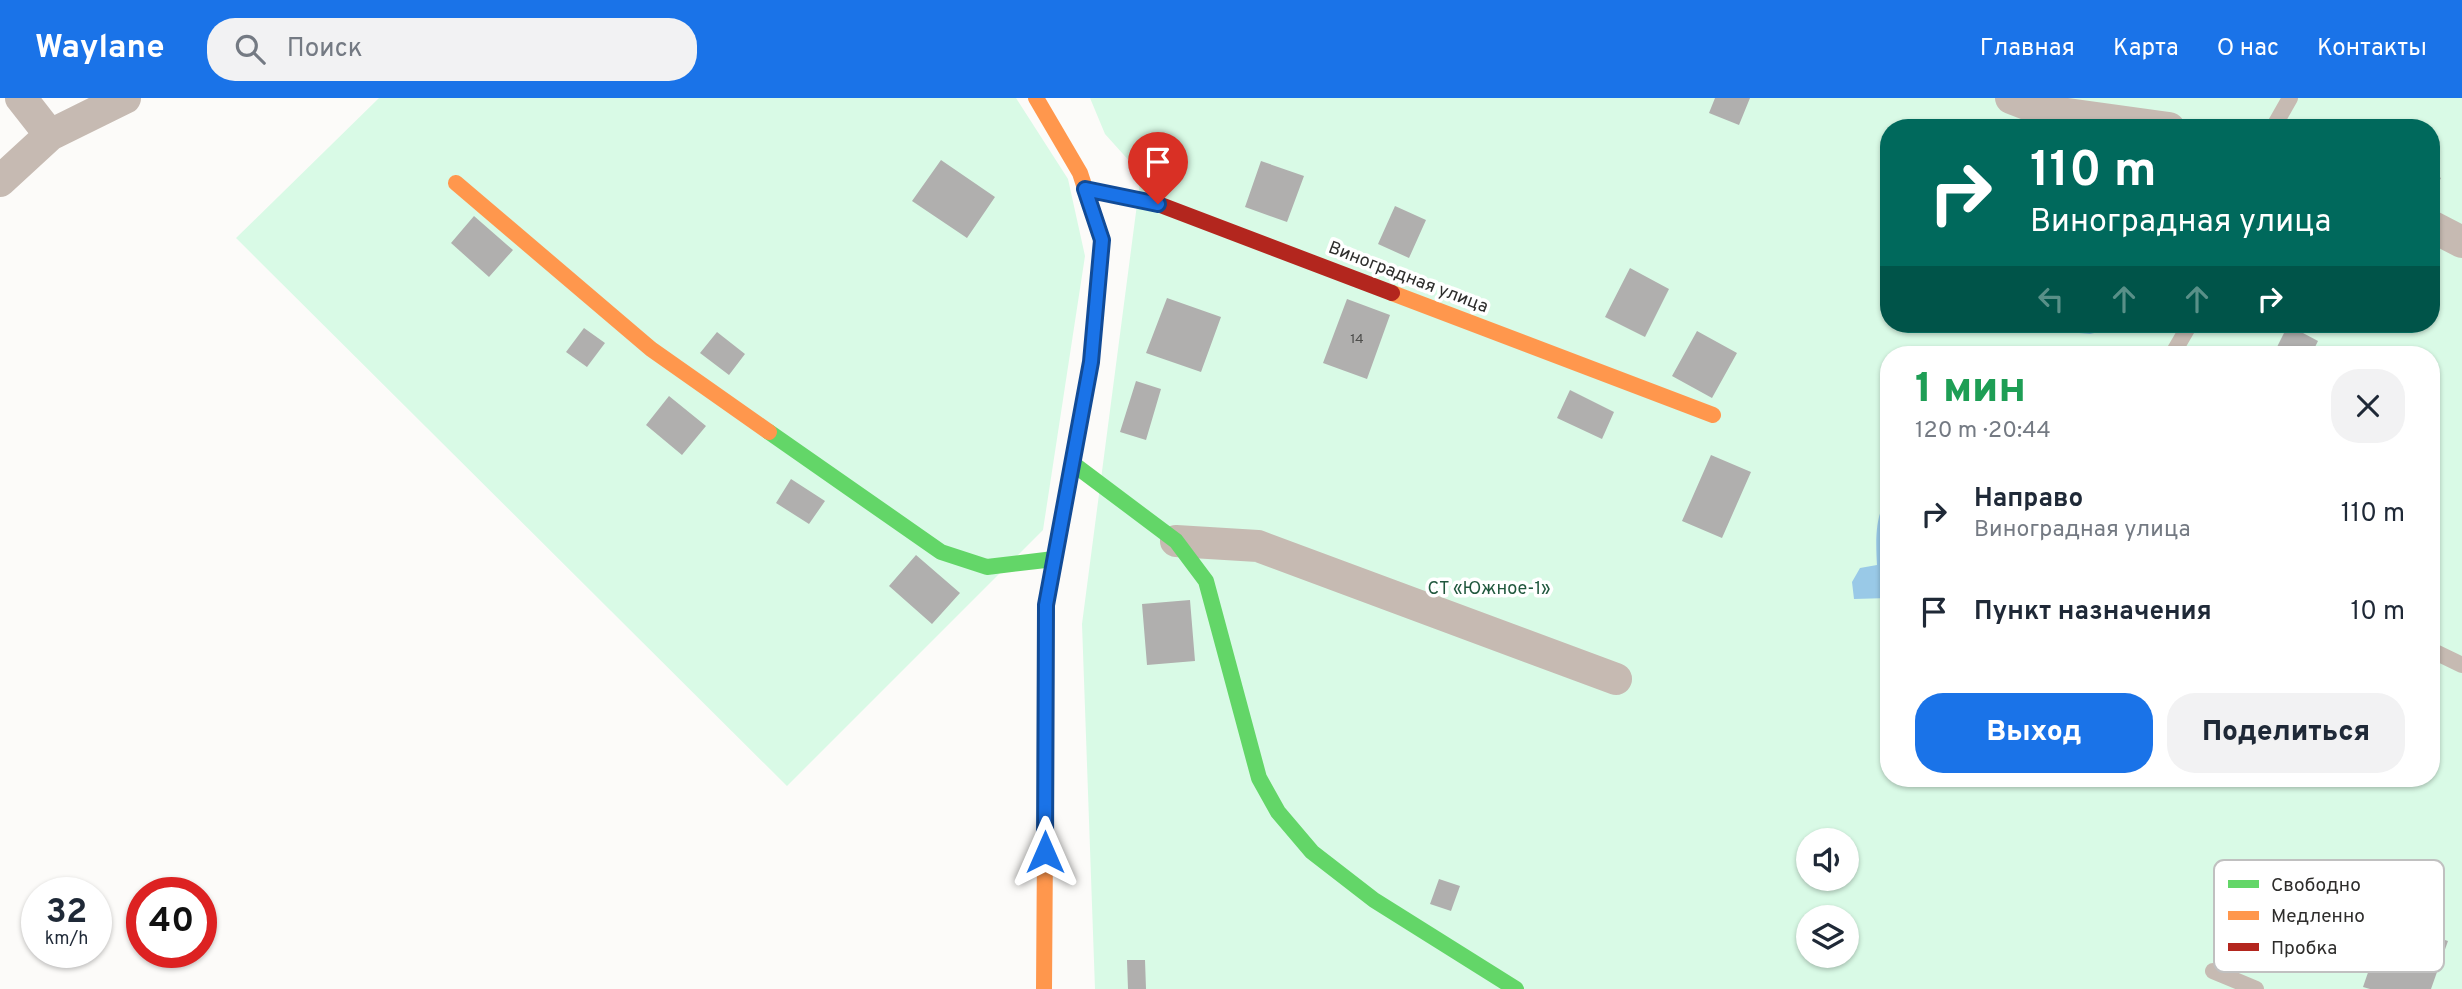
<!DOCTYPE html>
<html lang="ru">
<head>
<meta charset="utf-8">
<style>
	:root { --surface:#fff; --page:#f2f2f3; --text:#1f2937; --muted:#747a83; --accent:#1a73e8 }
	body { margin:0; font-family:Overpass,sans-serif; background:var(--page); color:var(--text); height:100vh; display:flex; flex-direction:column; font-size:26px; white-space:nowrap }
	* { box-sizing:border-box; margin:0 }
	p { font-size:23px; color:var(--muted) }
	.icon { flex:none; width:38px; height:38px; fill:none; stroke:currentColor; stroke-width:2; stroke-linecap:round; stroke-linejoin:round }
	.map { position:relative; flex:1; overflow:hidden }
	.panel { position:absolute; left:1880px; top:248px; width:560px; height:441px; display:flex; flex-direction:column; background:var(--surface); border-radius:28px; box-shadow:0 2px 5px #0004 }
	.panel>* { flex:none }
	.guide { position:absolute; left:1880px; top:21px; width:560px; height:214px; border-radius:28px; box-shadow:0 2px 5px #0004; background:#00695c; color:#fff; overflow:hidden }
	.tools { position:absolute; left:1796px; top:730px; display:grid; gap:14px }
	.tools a { display:grid; place-items:center; width:63px; height:63px; border-radius:50%; background:var(--surface); box-shadow:0 2px 5px #0004; font-size:35px }
	.speed { position:absolute; left:21px; top:779px; display:flex; gap:14px; font-size:35px; font-weight:700; text-align:center }
	.speed>* { display:grid; place-content:center; width:91px; height:91px; border-radius:50%; background:var(--surface); box-shadow:0 2px 5px #0004; line-height:1 }
	.speed small { font-size:18px; font-weight:400 }
	.speed .limit { border:10px solid #d22; background:#fff; color:#111 }
	.pin { position:absolute; display:grid; place-items:center; width:60px; height:60px; color:#fff; margin:-72px -30px; border-radius:50% 50% 50% 0; rotate:-45deg; box-shadow:0 0 7px #0007 }
	.pin .icon { rotate:45deg }
	.me { position:absolute; width:77px; margin:-38px; rotate:0deg; stroke-linejoin:round; filter:drop-shadow(0 0 5px #0008) }
	.turn { display:flex; align-items:center; gap:24px; height:147px; padding:0 35px; font-size:32px }
	.turn .icon { width:91px; height:91px; stroke-width:2.5 }
	.turn b { display:block; font-size:49px; line-height:60px }
	.lanes { display:flex; align-items:center; height:66px; padding:0 35px; background:#0003; justify-content:center; gap:35px; direction:ltr }
	.lanes .off { opacity:.35 }
	.round { display:grid; place-items:center; flex:none; width:74px; height:74px; border-radius:28px; background:var(--page) }
	.summary { display:flex; align-items:center; justify-content:space-between; height:119px; padding:0 35px }
	h1 { font-size:42px; font-weight:800; line-height:52px; color:#1e9e55 }
	.action { display:flex; gap:14px; margin-top:auto; padding:14px 35px }
	.action a { flex:1; height:80px; border-radius:28px; background:var(--accent); color:#fff; font-size:28px; font-weight:800; line-height:80px; text-align:center }
	.action a+a { background:var(--page); color:var(--text) }
	ul { padding:0; list-style:none }
	li { display:flex; align-items:center; gap:21px; height:98px; padding:0 35px }
	li div { flex:1 }
	li b { display:block; font-size:26px }
	li em { font-style:normal }
	header { display:flex; align-items:center; gap:42px; box-sizing:border-box; height:98px; padding:0 35px; background:var(--accent); color:#fff }
	header strong { font-size:33px }
	nav { display:flex; gap:38px; margin-inline-start:auto; font-size:24px }
	.search { width:490px; height:63px; background:var(--page); display:flex; align-items:center; gap:18px; box-sizing:border-box; padding:0 24px; border-radius:28px; color:var(--muted); font-size:26px }
	.map>svg:first-child { display:block }
	.green { fill:#d9fae6; fill-rule:evenodd }
	.water { fill:#99c9e7 }
	.building { fill:#b0afae }
	.lines { fill:none; stroke-linecap:round; stroke-linejoin:round }
	.lane { stroke:#c6bab2; stroke-width:16 }
	.street { stroke:#c6bab2; stroke-width:32 }
	.fast { stroke:#63d668; stroke-width:16 }
	.slow { stroke:#ff974d; stroke-width:16 }
	.jam { stroke:#b3261e; stroke-width:16 }
	.route-casing { stroke:#114b97; stroke-width:18 }
	.route { stroke:#1a73e8; stroke-width:12 }
	.labels { text-anchor:middle; dominant-baseline:central; stroke-width:7; stroke-linejoin:round; paint-order:stroke }
	.number-label { font-size:14px; fill:#4e4e4c }
	.street-label { font-size:18px; fill:#2e2d2c; stroke:#fff }
	.park-label { font-size:18px; fill:#21583e; stroke:#fff }
	.key { fill:#fff; stroke:#c0c0c0; stroke-width:2 }
	.key-label { font-size:19px; fill:#2e2d2c }
</style>
</head>
<body>
<header>
<strong>Waylane</strong>
<div class="search"><svg class="icon" aria-label="search" viewBox="0 0 24 24"><circle cx="10" cy="10" r="6"/><path d="M15 15l6 6"/></svg>Поиск</div>
<nav><a>Главная</a><a>Карта</a><a>О нас</a><a>Контакты</a></nav>
</header>
<div class="map">
<svg width="2462" height="891" viewBox="0 0 2462 891">
	<rect width="100%" height="100%" fill="#fcfbf9"/>
	<!-- green -->
	<path class="green" d="M379 0H1016L1068 81 1085 158 1043 432 787 688 236 140Z
		M1090 0H2462V891H1095L1082 526 1141 76 1105 36ZM1888 30H2431V226H1888ZM1888 257H2431V681H1888ZM1808 742H1846V780H1808ZM1808 819H1846V858H1808Z"/>
	<!-- water -->
	<path class="water" d="M2053 226H2132L2090 236 2058 233Z
		M1888 400V500L1854 501 1852 484 1860 470 1877 467C1876 446 1874 417 1888 400Z"/>
	<!-- building -->
	<path class="building" d="M1715 0H1750L1739 27 1709 15Z
		M941 62 995 99 967 140 912 103Z
		M1261 63 1304 78 1287 124 1245 109Z
		M2431 75 2441 80 2431 98Z
		M1395 108 1426 122 1409 160 1378 146Z
		M474 118 513 152 489 179 451 145Z
		M1630 170 1669 191 1645 239 1605 219Z
		M1167 200 1221 219 1201 274 1146 255Z
		M1347 201 1390 217 1367 281 1323 265Z
		M2288 227 2318 243 2311 257H2273Z
		M584 230 605 245 587 269 566 254Z
		M1697 233 1737 255 1712 300 1672 278Z
		M717 234 745 256 729 277 700 255Z
		M1136 283 1161 291 1146 342 1120 334Z
		M1570 292 1614 314 1602 341 1557 320Z
		M669 298 706 328 682 357 646 327Z
		M1711 357 1751 374 1722 440 1682 423Z
		M791 381 825 403 809 426 776 405Z
		M916 457 960 495 932 526 889 488Z
		M1190 502 1195 563 1147 567 1142 506Z
		M1439 781 1460 788 1451 813 1430 806Z
		M2386 822 2448 843 2431 891H2370L2363 889Z
		M1127 862H1145L1146 891H1128Z"/>
	<g class="lines">
		<!-- lane -->
		<path class="lane" d="M2273 30 2290 0
			M2172 257 2190 226
			M2431 552 2462 567
			M2213 873 2256 891"/>
		<!-- street -->
		<path class="street" d="M2011 0 2045 13 2169 30
			M50 37 125 0
			M0 83 50 37 21 0
			M2431 128 2462 144
			M1176 443 1258 448 1616 581"/>
		<!-- fast -->
		<path class="fast" d="M769 334 941 454 987 469 1054 461
			M1072 365 1176 443 1206 483 1259 680 1278 714 1312 754 1374 802 1516 891
			M1045 748 1046 507 1091 264"/>
		<!-- slow -->
		<path class="slow" d="M1036 0 1080 75 1102 142 1091 264
			M456 85 651 251 769 334
			M1392 195 1713 317
			M1044 891 1045 748"/>
		<!-- jam -->
		<path class="jam" d="M1085 91 1158 106 1392 195"/>
	</g>
	<g class="lines">
		<!-- route casing -->
		<g class="route-casing">
			<path id="route" d="M1045 754 1046 507 1091 264 1102 142 1085 91 1158 106"/>
		</g>
		<!-- route -->
		<use href="#route" class="route"/>
	</g>
	<g class="labels">
		<!-- number labels -->
		<g class="number-label">
			<text x="1357" y="241">14</text>
		</g>
		<!-- street labels -->
		<g class="street-label">
			<text transform="translate(1408 180) rotate(21)">Виноградная улица</text>
		</g>
		<!-- park labels -->
		<g class="park-label">
			<text x="1489" y="491">СТ «Южное-1»</text>
		</g>
	</g>
	<!-- legend -->
	<rect x="2214" y="762" width="230" height="112" rx="10" class="key"/>
	<rect x="2228" y="782" width="31" height="8" fill="#63d668"/>
	<rect x="2228" y="813" width="31" height="9" fill="#ff974d"/>
	<rect x="2228" y="845" width="31" height="8" fill="#b3261e"/>
	<g class="key-label">
		<text x="2271" y="793">Свободно</text>
		<text x="2271" y="824">Медленно</text>
		<text x="2271" y="856">Пробка</text>
	</g>
</svg>
<div class="tools">
<a><svg class="icon" aria-label="sound" viewBox="0 0 24 24"><path d="M4 9h4l5-4v14l-5-4H4zM17 9q2 3 0 6"/></svg></a>
<a><svg class="icon" aria-label="layers" viewBox="0 0 24 24"><path d="M12 4l9 5-9 5-9-5zM3 14l9 5 9-5"/></svg></a>
</div>
<div class="speed"><div>32<small>km/h</small></div><div class="limit">40</div></div>
<div class="pin" style="left:1158px;top:106px;background:#d93025"><svg class="icon" aria-label="arrive" viewBox="0 0 24 24"><path d="M6 21V4h12l-3 4 3 4H6"/></svg></div>
<svg class="me" style="left:1045px;top:754px" viewBox="-20 -20 40 40"><path d="M0-17L14 15 0 8-14 15z" fill="#1a73e8" stroke="#fff" stroke-width="4"/></svg>
<div class="guide">
<div class="turn"><svg class="icon" aria-label="right" viewBox="0 0 24 24"><path d="M7 20v-9h11M14 6l5 5-5 5"/></svg><div><b>110 m</b>Виноградная улица</div></div>
<div class="lanes"><svg class="icon off" aria-label="left" viewBox="0 0 24 24"><path d="M17 20v-9H6M10 6l-5 5 5 5"/></svg><svg class="icon off" aria-label="ahead" viewBox="0 0 24 24"><path d="M12 20V5M6 11l6-6 6 6"/></svg><svg class="icon off" aria-label="ahead" viewBox="0 0 24 24"><path d="M12 20V5M6 11l6-6 6 6"/></svg><svg class="icon" aria-label="right" viewBox="0 0 24 24"><path d="M7 20v-9h11M14 6l5 5-5 5"/></svg></div>
</div>
<section class="panel">
<div class="summary"><div><h1>1 мин</h1><p>120 m · 20:44</p></div><a class="round"><svg class="icon" aria-label="close" viewBox="0 0 24 24"><path d="M6 6l12 12M18 6L6 18"/></svg></a></div>
<ul>
<li><svg class="icon" aria-label="right" viewBox="0 0 24 24"><path d="M7 20v-9h11M14 6l5 5-5 5"/></svg><div><b>Направо</b><p>Виноградная улица</p></div><em>110 m</em></li>
<li><svg class="icon" aria-label="arrive" viewBox="0 0 24 24"><path d="M6 21V4h12l-3 4 3 4H6"/></svg><div><b>Пункт назначения</b></div><em>10 m</em></li>
</ul>
<div class="action"><a>Выход</a><a>Поделиться</a></div>
</section>
</div>
</body>
</html>
